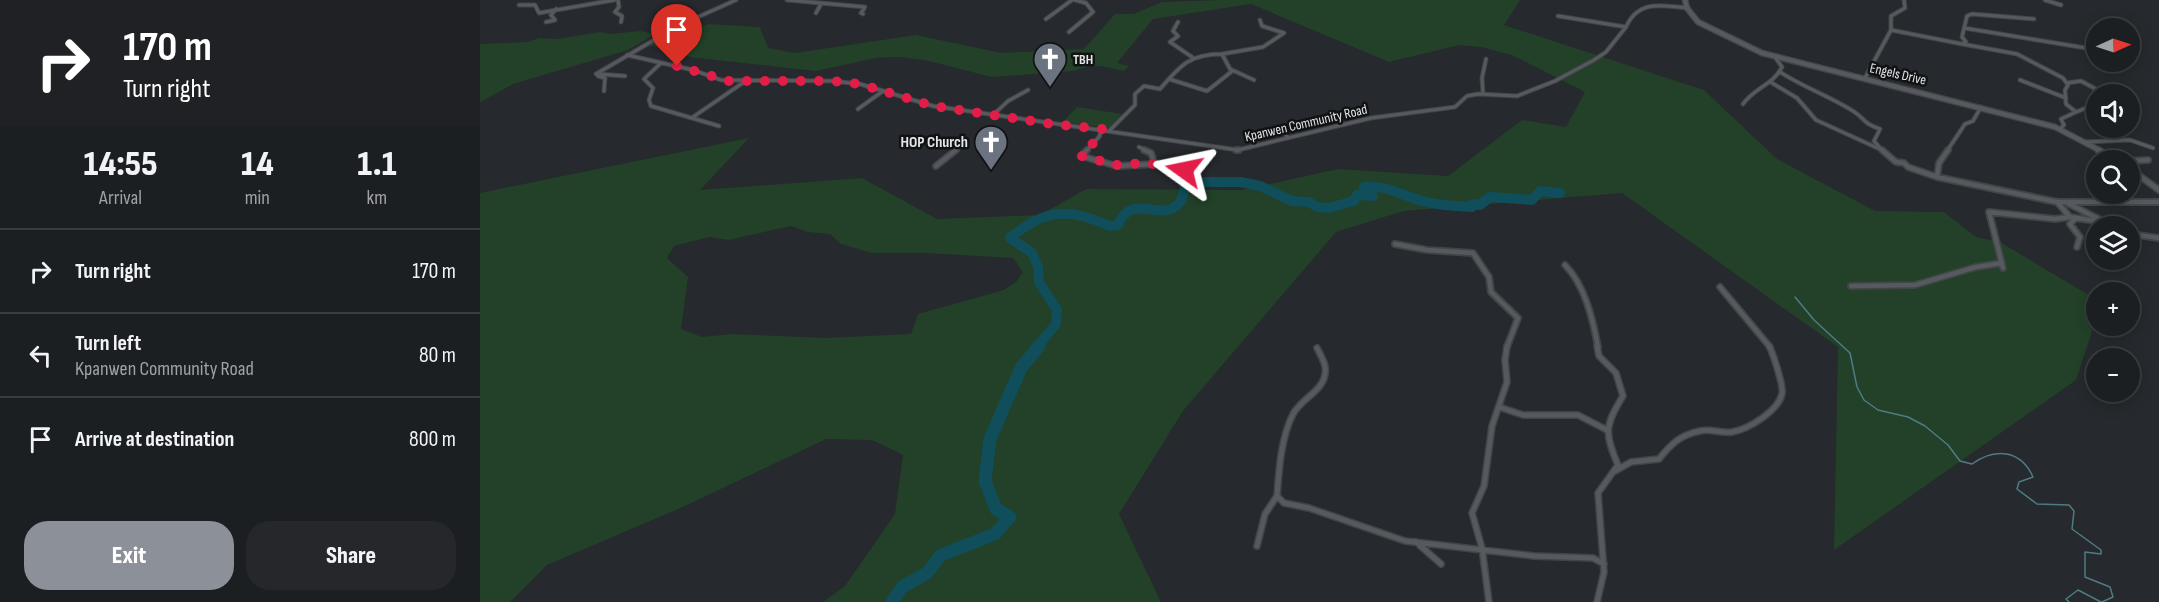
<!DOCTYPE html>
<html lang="en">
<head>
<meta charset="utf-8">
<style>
	:root { --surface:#1c1f22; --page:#25272a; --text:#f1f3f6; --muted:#a0a2a5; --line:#3a3d40; --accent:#8c9099 }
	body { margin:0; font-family:"Sofia Sans Condensed",sans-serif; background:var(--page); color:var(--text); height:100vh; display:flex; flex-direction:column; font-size:22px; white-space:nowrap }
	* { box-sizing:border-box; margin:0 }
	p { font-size:20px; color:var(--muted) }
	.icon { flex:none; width:33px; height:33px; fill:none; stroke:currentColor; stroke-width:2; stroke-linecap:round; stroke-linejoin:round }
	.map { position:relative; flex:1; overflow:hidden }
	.sheet { display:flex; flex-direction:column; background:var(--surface); width:480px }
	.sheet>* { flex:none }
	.guide { background:#202124; color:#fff; overflow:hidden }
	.needle { width:39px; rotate:87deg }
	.fabs { position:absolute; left:1606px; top:18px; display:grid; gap:12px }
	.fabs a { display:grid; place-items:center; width:54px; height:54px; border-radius:50%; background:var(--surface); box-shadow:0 3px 15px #0003,0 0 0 2px var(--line); font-size:30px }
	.pin { position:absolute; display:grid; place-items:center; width:51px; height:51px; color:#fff; margin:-62px -26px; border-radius:50% 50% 50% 0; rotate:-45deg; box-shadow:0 0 6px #0007 }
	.pin .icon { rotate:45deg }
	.me { position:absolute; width:66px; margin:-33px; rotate:282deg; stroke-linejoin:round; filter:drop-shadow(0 0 4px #0008) }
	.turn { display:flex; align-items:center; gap:21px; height:126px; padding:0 24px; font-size:27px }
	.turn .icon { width:78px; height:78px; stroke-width:2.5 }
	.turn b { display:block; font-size:42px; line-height:51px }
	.eta { display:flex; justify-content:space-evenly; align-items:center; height:102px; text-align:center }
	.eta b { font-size:36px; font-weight:800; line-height:42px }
	.cta { display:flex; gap:12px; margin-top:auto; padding:12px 24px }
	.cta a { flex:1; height:69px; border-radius:24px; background:var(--accent); color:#fff; font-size:24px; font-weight:800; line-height:69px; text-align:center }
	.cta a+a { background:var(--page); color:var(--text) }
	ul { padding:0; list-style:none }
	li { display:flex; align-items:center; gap:18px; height:84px; padding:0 24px; border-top:2px solid var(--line) }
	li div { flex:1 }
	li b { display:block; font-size:22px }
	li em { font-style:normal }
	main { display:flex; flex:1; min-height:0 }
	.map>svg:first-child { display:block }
	.green { fill:#224128; fill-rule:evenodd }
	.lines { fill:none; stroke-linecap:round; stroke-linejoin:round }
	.stream { stroke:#4f7b85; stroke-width:1.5 }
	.river-far1 { stroke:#0f4e5a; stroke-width:10 }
	.river { stroke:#0f4e5a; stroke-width:13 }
	.minor-far2-casing { stroke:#424548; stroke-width:5 }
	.minor-far1-casing { stroke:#424548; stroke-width:8 }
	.minor-casing { stroke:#424548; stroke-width:8 }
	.tertiary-far1-casing { stroke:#424548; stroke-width:7 }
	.tertiary-casing { stroke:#424548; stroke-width:8 }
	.minor-far2 { stroke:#56595e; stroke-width:3 }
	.minor-far1 { stroke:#56595e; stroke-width:4.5 }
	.minor { stroke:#56595e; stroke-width:5 }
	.tertiary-far1 { stroke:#56595e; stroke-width:4.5 }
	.tertiary { stroke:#56595e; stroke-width:5 }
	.route { stroke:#e11d48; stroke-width:10; stroke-dasharray:0 18 }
	.labels { text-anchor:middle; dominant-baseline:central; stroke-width:5; stroke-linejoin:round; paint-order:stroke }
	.far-poi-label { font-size:14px; font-weight:bold; fill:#e3e5e8; stroke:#111214; text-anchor:start }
	.far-street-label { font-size:14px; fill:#e3e5e8; stroke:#111214 }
	.poi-label { font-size:16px; font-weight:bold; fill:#e3e5e8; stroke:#111214; text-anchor:end }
</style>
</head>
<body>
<main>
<section class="sheet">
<div class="guide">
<div class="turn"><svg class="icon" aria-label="right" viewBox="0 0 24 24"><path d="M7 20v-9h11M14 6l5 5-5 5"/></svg><div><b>170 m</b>Turn right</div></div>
</div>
<div class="eta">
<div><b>14:55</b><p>Arrival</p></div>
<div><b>14</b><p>min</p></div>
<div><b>1.1</b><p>km</p></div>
</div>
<ul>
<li><svg class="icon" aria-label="right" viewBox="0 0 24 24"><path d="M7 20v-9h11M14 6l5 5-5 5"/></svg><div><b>Turn right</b></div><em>170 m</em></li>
<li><svg class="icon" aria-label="left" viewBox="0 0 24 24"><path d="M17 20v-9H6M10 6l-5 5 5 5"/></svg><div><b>Turn left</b><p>Kpanwen Community Road</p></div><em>80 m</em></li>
<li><svg class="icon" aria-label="arrive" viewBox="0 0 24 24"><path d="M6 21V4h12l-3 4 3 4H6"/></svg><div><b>Arrive at destination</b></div><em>800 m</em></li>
</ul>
<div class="cta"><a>Exit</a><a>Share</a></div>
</section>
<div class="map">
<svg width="1679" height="602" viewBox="0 0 1679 602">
	<rect width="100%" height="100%" fill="#26292d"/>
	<!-- green -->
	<path class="green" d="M740 0H1040L1024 25 1224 90 1297 159 1395 211 1464 212 1496 237 1520 242 1617 300V316L1596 380 1354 550 1358 347 1142 193 924 211 856 232 703 411 639 514 681 602H343L365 586 415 514 423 455 392 440 346 439 205 506 67 565 30 602H0V193L269 138 220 190 382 178 457 219 560 215 606 189 762 190 858 169 968 176 1042 120 1086 127 1105 92 1032 55 1001 47 979 45 909 62 771 4 673 19 637 63 649 66 644 71C626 67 612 62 595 71L512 77 445 60 418 57 396 58 336 71 210 57 191 47 166 46 180 39H192L228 24 280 27 288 48 315 53 436 35 521 53 604 49 635 14H653L682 2ZM311 226 328 232 350 234 361 244 392 253H446L533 258 543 272 536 282 524 290 438 314 431 334 346 338 252 334 222 337 201 329 208 277 187 258 194 246 229 237 249 240Z
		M160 31 175 34 148 50 33 84 0 102V44L48 42 59 38 77 39 120 32 130 34Z
		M597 107 642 114 629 128 583 122Z"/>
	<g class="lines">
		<!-- stream -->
		<path class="stream" d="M1315 297 1334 320 1370 353 1377 387 1384 400 1398 410 1428 417 1445 426 1468 445 1480 461 1492 464C1515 447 1541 450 1553 477L1539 482 1537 489 1557 504 1589 505 1594 511 1592 529 1621 550V554L1605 552V577L1630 587 1633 597 1622 602
			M1589 602 1586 599 1598 590 1621 602"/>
		<!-- river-far1 -->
		<path class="river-far1" d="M557 347 576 324 577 310 559 282 558 267 552 253 530 238C557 216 577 207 612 219 622 222 628 228 638 225 652 190 683 225 700 202 702 199 704 192 705 188L719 182H760L780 186 812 201 829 202 837 207 849 208 874 201 877 195 893 196 885 191 884 187C908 185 918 194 939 200 956 205 974 206 992 207V204L1000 205 1010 197 1052 200 1060 191 1080 193"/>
		<!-- river -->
		<path class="river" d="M412 602 422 587 447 573 461 555 515 534 530 517 516 509 505 481 510 439 541 368 559 346"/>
		<!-- minor-far2 casing -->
		<g class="minor-far2-casing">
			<path id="minor-far2" d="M138 0 139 7 135 12 142 16 141 22
				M307 0 385 7 381 13 383 14
				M1565 0 1581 5
				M39 5H55L59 13 134 0
				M336 13 341 4
				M1078 16 1146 27C1158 0 1181 5 1207 8
				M566 19 592 0
				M66 22 75 20 71 15 76 9
				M698 22 693 31 698 36 690 42 712 57
				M1484 28 1612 49
				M1411 30 1482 44 1486 42 1482 37 1487 16 1492 14 1554 19
				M589 32 613 12 606 3 595 0
				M1482 44 1537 54 1583 78 1588 85 1585 90 1586 104 1596 112 1581 119 1584 125 1580 129
				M742 54 783 47 804 33 782 26 780 20
				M147 55 213 70 241 80 352 81 380 84 453 106 758 150 891 118 975 107 987 96 998 94 1037 96 1075 81 1114 60 1126 52 1146 27
				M181 63 164 79 173 88 169 100 171 106 239 126
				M1300 72C1323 87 1349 96 1373 111 1386 119 1382 123 1400 129L1394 141 1400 148
				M116 74 198 26 256 0
				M118 74 145 76
				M118 76 125 78 124 91
				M1385 78 1411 30V16L1425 8 1424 0
				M689 79 727 91 751 72
				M1540 80 1586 98
				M1292 83 1317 98 1336 120 1404 151
				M1587 83 1601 81 1625 94
				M1003 93 1002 78 1006 59
				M1263 104C1274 88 1293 85 1302 67L1295 57
				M378 109 403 91
				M1596 112 1606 108
				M512 116 528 101 548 90
				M213 117 267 80
				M629 131 655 105V94L664 86 680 89C700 66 709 54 742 54L750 69 774 80
				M802 131 808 138
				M1606 142 1650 140 1673 148
				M659 147 667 151
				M474 151 483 144
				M606 151 619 137 622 129
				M1467 151 1485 124 1493 121 1501 107"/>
		</g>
		<!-- minor-far1 casing -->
		<g class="minor-far1-casing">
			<path id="minor-far1" d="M664 150 671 153 675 164 704 170
				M756 150H759
				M1402 150 1416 162 1424 163 1428 167 1457 177 1577 202H1679
				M601 156 637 166 675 164
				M601 156 607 150
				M1634 159 1646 160
				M1650 161 1668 160
				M456 166 476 150
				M1457 177 1459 163 1468 150
				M1577 202 1590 217
				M1589 204 1633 226
				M1596 218 1590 224 1600 237 1597 247
				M1650 234 1679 238
				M915 244 947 250 993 253 1009 277 1011 292 1038 318 1027 347
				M1085 265C1105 285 1113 320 1118 347
				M1523 268 1509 212 1575 219 1590 217 1622 222
				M1371 286 1435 285 1496 267 1522 263
				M1240 287 1290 347"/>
		</g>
		<!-- minor casing -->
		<g class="minor-casing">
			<path id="minor" d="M837 348C841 356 847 365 845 374 843 391 821 399 813 414 801 438 799 469 797 496L804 503 829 508 925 541 1054 556 1113 558 1124 564
				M1019 407 1043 415H1098L1127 430
				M1135 471 1151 462 1179 459C1191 444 1200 435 1220 431 1230 428 1242 434 1252 432 1269 429 1298 411 1302 394 1304 387 1293 353 1289 346
				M936 542 961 564
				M777 546 785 514 797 496
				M1009 602 1002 548 992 513 1004 486 1012 426 1027 382 1025 360 1027 346
				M1117 602 1124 572 1118 493 1138 465C1124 433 1125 425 1143 396L1136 373 1119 356 1117 346"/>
		</g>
		<!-- tertiary-far1 casing -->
		<g class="tertiary-far1-casing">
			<path id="tertiary-far1" d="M1205 0 1207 8 1218 22 1282 53 1575 127 1621 151"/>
		</g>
		<!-- tertiary casing -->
		<g class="tertiary-casing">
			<path id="tertiary" d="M1618 150 1635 160
				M1650 169 1679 190"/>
		</g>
		<!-- minor-far2 -->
		<use href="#minor-far2" class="minor-far2"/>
		<!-- minor-far1 -->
		<use href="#minor-far1" class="minor-far1"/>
		<!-- minor -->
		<use href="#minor" class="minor"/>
		<!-- tertiary-far1 -->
		<use href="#tertiary-far1" class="tertiary-far1"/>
		<!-- tertiary -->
		<use href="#tertiary" class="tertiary"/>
	</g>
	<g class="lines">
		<!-- route -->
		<path class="route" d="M197 66 249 81H352L380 84 453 106 572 124 622 129 619 137 601 156 637 165 668 163 704 170"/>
	</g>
	<!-- icons -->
	<defs>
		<g id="church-pin" transform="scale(1.725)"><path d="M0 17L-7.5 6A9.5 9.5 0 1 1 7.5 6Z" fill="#6b7280" stroke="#111214"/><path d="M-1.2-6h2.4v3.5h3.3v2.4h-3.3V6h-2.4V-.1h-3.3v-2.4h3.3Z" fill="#fff"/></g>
	</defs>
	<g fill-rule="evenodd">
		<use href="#church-pin" x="570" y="59"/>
		<use href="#church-pin" x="511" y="142"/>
	</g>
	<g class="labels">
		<!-- far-poi labels -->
		<g class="far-poi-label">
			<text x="593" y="59">TBH</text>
		</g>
		<!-- far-street labels -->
		<g class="far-street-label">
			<text transform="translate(1418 74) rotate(13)">Engels Drive</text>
			<text transform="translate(826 123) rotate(-13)">Kpanwen Community Road</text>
		</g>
		<!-- poi labels -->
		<g class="poi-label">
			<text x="488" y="142">HOP Church</text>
		</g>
	</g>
</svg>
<div class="fabs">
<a><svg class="needle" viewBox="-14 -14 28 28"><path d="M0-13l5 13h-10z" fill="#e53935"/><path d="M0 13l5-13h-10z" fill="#a0a2a5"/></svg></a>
<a><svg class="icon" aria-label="sound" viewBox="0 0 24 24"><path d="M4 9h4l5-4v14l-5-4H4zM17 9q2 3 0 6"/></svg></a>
<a><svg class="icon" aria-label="search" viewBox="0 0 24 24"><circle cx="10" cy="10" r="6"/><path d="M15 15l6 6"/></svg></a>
<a><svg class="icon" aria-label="layers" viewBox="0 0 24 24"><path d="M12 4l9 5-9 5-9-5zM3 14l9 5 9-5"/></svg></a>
<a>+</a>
<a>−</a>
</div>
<div class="pin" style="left:197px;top:66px;background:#d93025"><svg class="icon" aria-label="arrive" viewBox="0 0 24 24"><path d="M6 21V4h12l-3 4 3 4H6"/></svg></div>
<svg class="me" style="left:704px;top:170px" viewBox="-20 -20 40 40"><path d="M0-17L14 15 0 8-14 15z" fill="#e11d48" stroke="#fff" stroke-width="4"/></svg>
</div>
</main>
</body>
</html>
